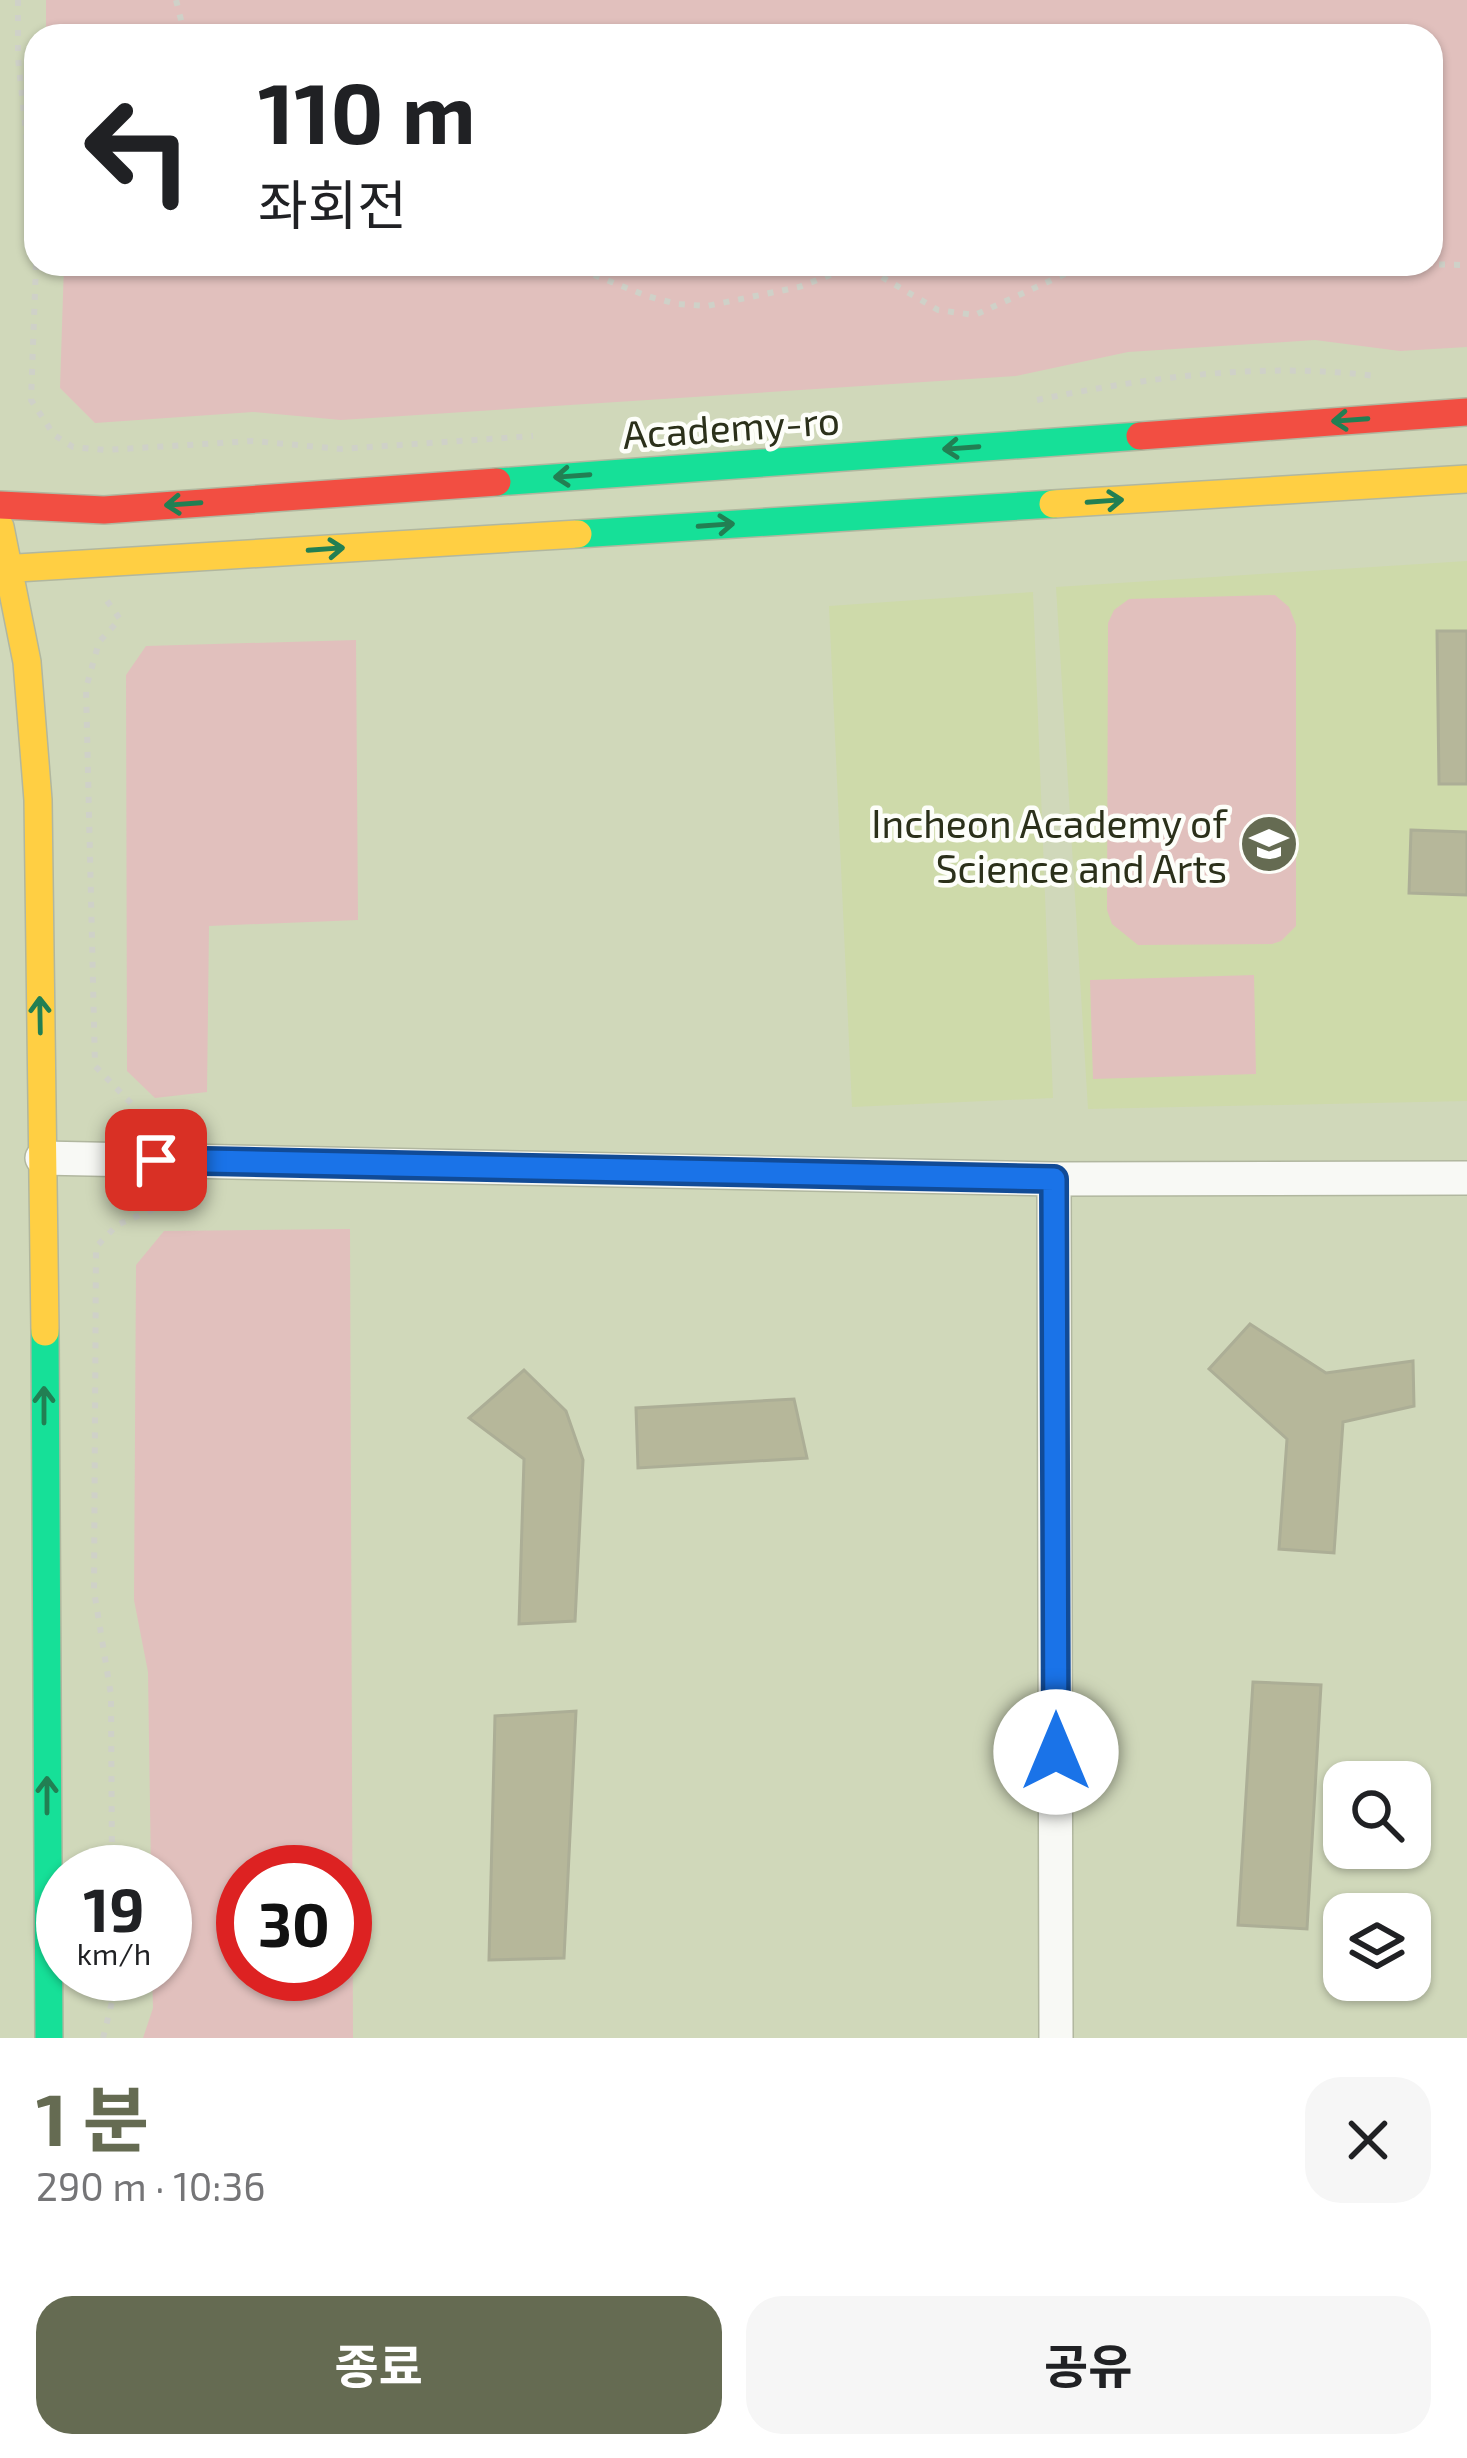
<!DOCTYPE html>
<html lang="ko">
<head>
<meta charset="utf-8">
<style>
	:root { --surface:#fff; --page:#f6f6f6; --text:#202124; --muted:#757577; --accent:#656b52 }
	body { margin:0; font-family:"Exo 2","Noto Sans KR",sans-serif; background:var(--page); color:var(--text); height:100vh; display:flex; flex-direction:column; font-size:45px; white-space:nowrap }
	* { box-sizing:border-box; margin:0 }
	p { font-size:39px; color:var(--muted) }
	.icon { flex:none; width:66px; height:66px; fill:none; stroke:currentColor; stroke-width:2; stroke-linecap:round; stroke-linejoin:round }
	.map { position:relative; height:2038px; overflow:hidden }
	.drawer { display:flex; flex-direction:column; background:var(--surface); flex:1 }
	.drawer>* { flex:none }
	.hud { position:absolute; left:24px; top:24px; width:1419px; height:252px; border-radius:36px; box-shadow:0 3px 9px #0004; background:#fff; color:var(--text); overflow:hidden }
	.tools { position:absolute; left:1323px; top:1761px; display:grid; gap:24px }
	.tools a { display:grid; place-items:center; width:108px; height:108px; border-radius:24px; background:var(--surface); box-shadow:0 3px 9px #0004; font-size:60px }
	.speed { position:absolute; left:36px; top:1845px; display:flex; gap:24px; font-size:60px; font-weight:700; text-align:center }
	.speed>* { display:grid; place-content:center; width:156px; height:156px; border-radius:50%; background:var(--surface); box-shadow:0 3px 9px #0004; line-height:1 }
	.speed small { font-size:30px; font-weight:400 }
	.speed .limit { border:18px solid #d22; background:#fff; color:#111 }
	.pin { position:absolute; display:grid; place-items:center; width:102px; height:102px; color:#fff; margin:-51px; border-radius:24px; box-shadow:0 6px 18px #0006 }
	.me { position:absolute; width:132px; margin:-66px; rotate:0deg; stroke-linejoin:round; filter:drop-shadow(0 0 9px #0008) }
	.turn { display:flex; align-items:center; gap:42px; height:252px; padding:0 36px; font-size:54px }
	.turn .icon { width:156px; height:156px; stroke-width:2.5 }
	.turn b { display:block; font-size:84px; line-height:102px }
	.round { display:grid; place-items:center; flex:none; width:126px; height:126px; border-radius:36px; background:var(--page) }
	.overview { display:flex; align-items:center; justify-content:space-between; height:204px; padding:0 36px }
	h1 { font-size:72px; font-weight:700; line-height:90px; color:var(--accent) }
	.cta { display:flex; gap:24px; margin-top:auto; padding:24px 36px }
	.cta a { flex:1; height:138px; border-radius:36px; background:var(--accent); color:#fff; font-size:48px; font-weight:700; line-height:138px; text-align:center }
	.cta a+a { background:var(--page); color:var(--text) }
	.map>svg:first-child { display:block }
	.built { fill:#cedaaa }
	.green { fill:#e1c0bd; fill-rule:evenodd }
	.building { fill:#b6b79a; stroke:#acae96; stroke-width:3 }
	.lines { fill:none; stroke-linecap:round; stroke-linejoin:round }
	.street-casing { stroke:#b1b79f; stroke-width:36 }
	.fast-casing { stroke:#b1b79f; stroke-width:30 }
	.slow-casing { stroke:#b1b79f; stroke-width:30 }
	.jam-casing { stroke:#b1b79f; stroke-width:30 }
	.path { stroke:#cfd1c8; stroke-width:6; stroke-dasharray:6 9; stroke-linecap:butt }
	.street { stroke:#f8f9f5; stroke-width:33 }
	.fast { stroke:#16e098; stroke-width:27 }
	.slow { stroke:#ffcf43; stroke-width:27 }
	.jam { stroke:#f24e42; stroke-width:27 }
	.oneway { stroke:#227f53 }
	.route-casing { stroke:#114b97; stroke-width:30 }
	.route { stroke:#1a73e8; stroke-width:21 }
	.labels { text-anchor:middle; dominant-baseline:central; stroke-width:9; stroke-linejoin:round; paint-order:stroke }
	.street-label { font-size:39px; fill:#2b301a; stroke:#fdfef9 }
	.poi-label { font-size:39px; fill:#2b301a; stroke:#fdfef9; text-anchor:end }
</style>
</head>
<body>
<div class="map">
<svg width="1467" height="2038" viewBox="0 0 1467 2038">
	<rect width="100%" height="100%" fill="#d0d8ba"/>
	<!-- built -->
	<path class="built" d="M1467 561V1101L1088 1109 1056 587Z
		M1033 592 1053 1098 852 1107 829 606Z"/>
	<!-- green -->
	<path class="green" d="M46 0H1467V347L1400 351 1315 340 1128 352 1016 376 341 420 253 412 95 423 60 388 64 264H1431V36H46Z
		M1275 595 1289 607 1296 625V926L1281 941 1272 944 1138 945 1112 924 1107 910 1108 623 1114 610 1129 599Z
		M356 640 358 920 209 926 207 1092 155 1098 127 1071 126 675 146 646Z
		M1254 975 1256 1074 1093 1079 1090 980Z
		M350 1229 353 2038H143L153 2008 152 1974H165V1872H151L148 1672 134 1600 136 1265 164 1231ZM345 1872V1974H243V1872Z"/>
	<!-- building -->
	<path class="building" d="M1437 631H1467V784H1439Z
		M1411 830 1467 832V895L1409 893Z
		M1250 1324 1326 1373 1413 1361 1414 1406 1343 1422 1334 1553 1279 1549 1287 1439 1209 1369Z
		M524 1370 566 1411 583 1460 575 1621 519 1624 524 1459 469 1418Z
		M794 1399 807 1458 638 1468 636 1408Z
		M1253 1682 1321 1685 1307 1929 1238 1925Z
		M576 1711 564 1958 489 1960 495 1716Z"/>
	<g class="lines">
		<!-- street casing -->
		<g class="street-casing">
			<path id="street" d="M42 1158 1054 1179 1467 1178
				M1054 1179 1056 2038"/>
		</g>
		<!-- fast casing -->
		<g class="fast-casing">
			<path id="fast" d="M497 482 1140 436
				M578 534 1053 504
				M45 1332 49 2038"/>
		</g>
		<!-- slow casing -->
		<g class="slow-casing">
			<path id="slow" d="M1053 504 1467 479
				M0 527 27 662 38 800 45 1332
				M0 569 578 534"/>
		</g>
		<!-- jam casing -->
		<g class="jam-casing">
			<path id="jam" d="M1140 436 1467 412
				M0 505 104 510 497 482"/>
		</g>
		<!-- path -->
		<path class="path" d="M18 0V58L36 227
			M176 0 185 36
			M36 264 31 400 54 435 73 447 105 450 253 441 341 449 533 436
			M566 264 647 296 677 304 707 306 799 287 838 272 870 270 938 310 975 315 1087 264
			M1409 264 1467 265
			M1037 400C1148 377 1263 362 1375 376
			M107 601 120 619 99 642 86 688 95 1066 153 1126
			M112 1872 111 1695 94 1591 96 1247 117 1225 156 1208V1191
			M103 2038 113 1998V1974"/>
		<!-- street -->
		<use href="#street" class="street"/>
		<!-- fast -->
		<use href="#fast" class="fast"/>
		<!-- slow -->
		<use href="#slow" class="slow"/>
		<!-- jam -->
		<use href="#jam" class="jam"/>
	</g>
	<!-- one-way arrows -->
	<defs><path id="oneway-shaft" d="M-6 0H5M1.5-3L5.5 0L1.5 3" fill="none" stroke-width="1.6" stroke-linecap="round" stroke-linejoin="round" transform="scale(3)"/></defs>
	<g class="oneway">
		<use href="#oneway-shaft" transform="translate(1350 420) rotate(176)"/>
		<use href="#oneway-shaft" transform="translate(961 448) rotate(176)"/>
		<use href="#oneway-shaft" transform="translate(572 476) rotate(176)"/>
		<use href="#oneway-shaft" transform="translate(1105 501) rotate(-4)"/>
		<use href="#oneway-shaft" transform="translate(183 504) rotate(176)"/>
		<use href="#oneway-shaft" transform="translate(716 525) rotate(-4)"/>
		<use href="#oneway-shaft" transform="translate(326 549) rotate(-4)"/>
		<use href="#oneway-shaft" transform="translate(40 1015) rotate(-91)"/>
		<use href="#oneway-shaft" transform="translate(44 1405) rotate(-90)"/>
		<use href="#oneway-shaft" transform="translate(47 1795) rotate(-90)"/>
	</g>
	<g class="lines">
		<!-- route casing -->
		<g class="route-casing">
			<path id="route" d="M156 1160 1054 1179 1056 1752"/>
		</g>
		<!-- route -->
		<use href="#route" class="route"/>
	</g>
	<!-- icons -->
	<defs>
		<g id="school-disc" transform="scale(3)"><circle r="9.5" fill="#656b52" stroke="#fdfef9"/><path d="M0-5L7-2L0 1L-7-2ZM-4 1L0 2.5L4 1V4Q0 6-4 4Z" fill="#fff"/></g>
	</defs>
	<g fill-rule="evenodd">
		<use href="#school-disc" x="1269" y="844"/>
	</g>
	<g class="labels">
		<!-- street labels -->
		<g class="street-label">
			<text transform="translate(731 426) rotate(-4)">Academy-ro</text>
		</g>
		<!-- poi labels -->
		<g class="poi-label">
			<text x="1227" y="822">Incheon Academy of<tspan x="1227" dy="45">Science and Arts</tspan></text>
		</g>
	</g>
</svg>
<div class="tools">
<a><svg class="icon" aria-label="search" viewBox="0 0 24 24"><circle cx="10" cy="10" r="6"/><path d="M15 15l6 6"/></svg></a>
<a><svg class="icon" aria-label="layers" viewBox="0 0 24 24"><path d="M12 4l9 5-9 5-9-5zM3 14l9 5 9-5"/></svg></a>
</div>
<div class="speed"><div>19<small>km/h</small></div><div class="limit">30</div></div>
<div class="pin" style="left:156px;top:1160px;background:#d93025"><svg class="icon" aria-label="arrive" viewBox="0 0 24 24"><path d="M6 21V4h12l-3 4 3 4H6"/></svg></div>
<svg class="me" style="left:1056px;top:1752px" viewBox="-20 -20 40 40"><circle r="19" fill="#fff"/><path d="M0-13L10 11 0 6-10 11z" fill="#1a73e8"/></svg>
<div class="hud">
<div class="turn"><svg class="icon" aria-label="left" viewBox="0 0 24 24"><path d="M17 20v-9H6M10 6l-5 5 5 5"/></svg><div><b>110 m</b>좌회전</div></div>
</div>
</div>
<section class="drawer">
<div class="overview"><div><h1>1 분</h1><p>290 m · 10:36</p></div><a class="round"><svg class="icon" aria-label="close" viewBox="0 0 24 24"><path d="M6 6l12 12M18 6L6 18"/></svg></a></div>
<div class="cta"><a>종료</a><a>공유</a></div>
</section>
</body>
</html>
